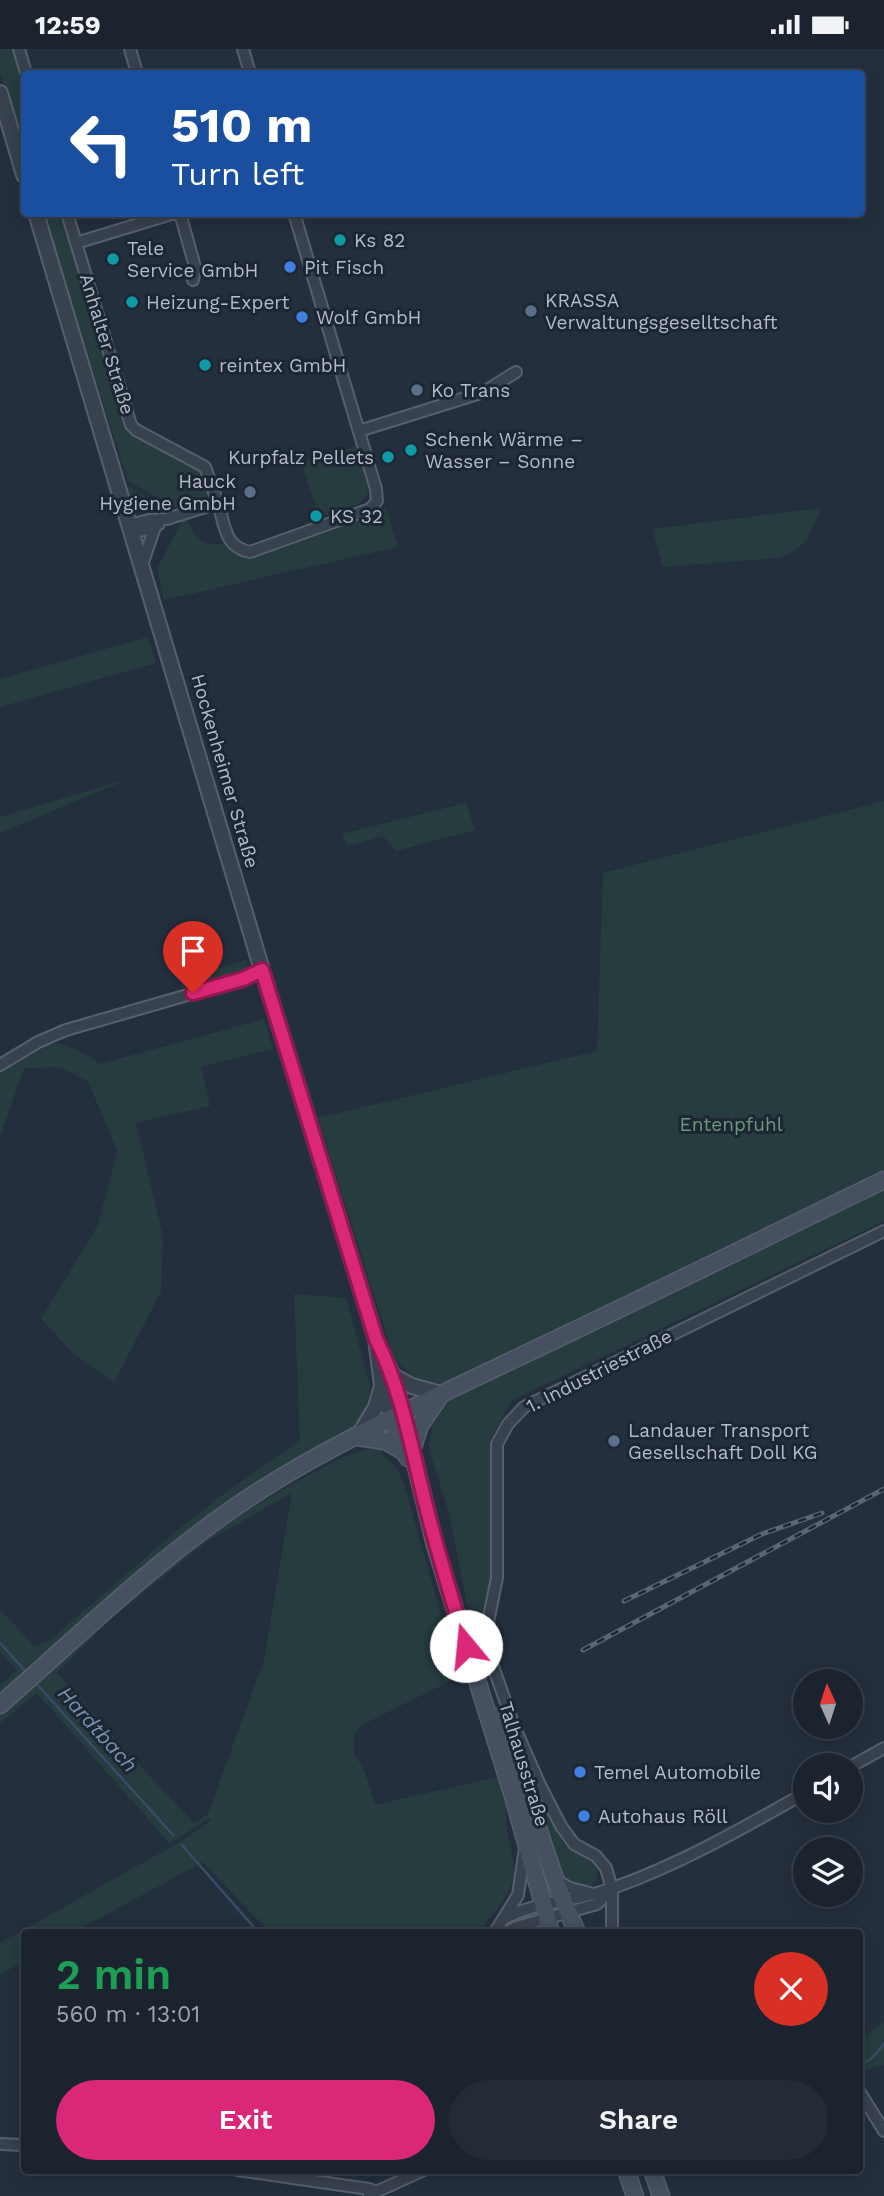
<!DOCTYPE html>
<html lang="en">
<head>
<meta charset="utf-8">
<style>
	:root { --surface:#1b232e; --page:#242b36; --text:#f1f3f6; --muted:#a0a4aa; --line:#39404a; --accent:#db2777 }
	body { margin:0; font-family:"Work Sans",sans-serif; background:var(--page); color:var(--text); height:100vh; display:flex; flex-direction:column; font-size:26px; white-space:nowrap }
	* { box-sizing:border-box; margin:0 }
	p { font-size:23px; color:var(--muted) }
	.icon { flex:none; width:38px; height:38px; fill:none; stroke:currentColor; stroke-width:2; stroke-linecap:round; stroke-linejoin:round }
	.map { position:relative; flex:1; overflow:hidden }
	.side { position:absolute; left:21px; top:1880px; width:842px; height:245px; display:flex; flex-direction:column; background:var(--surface); border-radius:7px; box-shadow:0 4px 18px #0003,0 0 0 2px var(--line) }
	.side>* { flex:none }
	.top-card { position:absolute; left:21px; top:21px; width:844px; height:147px; border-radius:7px; box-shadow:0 4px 18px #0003,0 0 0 2px var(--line); background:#1a4fa0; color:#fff; overflow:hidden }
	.needle { width:46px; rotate:357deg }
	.tools { position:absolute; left:793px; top:1620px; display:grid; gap:14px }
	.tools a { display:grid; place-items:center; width:70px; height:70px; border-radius:50%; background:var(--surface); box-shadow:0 4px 18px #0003,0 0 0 2px var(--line); font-size:35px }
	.pin { position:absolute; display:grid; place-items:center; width:60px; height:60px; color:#fff; margin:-72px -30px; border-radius:50% 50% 50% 0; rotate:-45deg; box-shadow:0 0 7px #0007 }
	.pin .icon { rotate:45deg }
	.me { position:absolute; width:77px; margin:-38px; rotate:343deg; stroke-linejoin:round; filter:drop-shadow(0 0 5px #0008) }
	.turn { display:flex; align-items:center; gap:24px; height:147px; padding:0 35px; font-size:32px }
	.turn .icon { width:91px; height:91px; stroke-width:2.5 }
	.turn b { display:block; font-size:49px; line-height:60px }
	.round { display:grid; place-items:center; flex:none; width:74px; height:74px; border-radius:37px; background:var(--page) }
	.summary { display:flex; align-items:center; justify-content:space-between; height:119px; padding:0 35px }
	h1 { font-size:42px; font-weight:600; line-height:52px; color:#1e9e55 }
	.primary-button { display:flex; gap:14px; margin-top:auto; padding:14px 35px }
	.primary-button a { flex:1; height:80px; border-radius:42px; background:var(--accent); color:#fff; font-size:28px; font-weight:600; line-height:80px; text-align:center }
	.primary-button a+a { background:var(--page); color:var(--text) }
	.status { display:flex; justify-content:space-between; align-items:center; height:49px; padding:0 35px; background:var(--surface); direction:ltr }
	.status svg { height:19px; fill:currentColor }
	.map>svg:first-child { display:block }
	.green { fill:#263c3f; fill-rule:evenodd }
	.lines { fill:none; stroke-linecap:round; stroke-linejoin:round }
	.stream { stroke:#394c67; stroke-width:2.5 }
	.minor-casing { stroke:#565f6c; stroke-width:14 }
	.tertiary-casing { stroke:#565f6c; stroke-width:18 }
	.secondary-casing { stroke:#565f6c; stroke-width:19 }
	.minor { stroke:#38414e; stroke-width:10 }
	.tertiary { stroke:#38414e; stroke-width:14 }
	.secondary { stroke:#465061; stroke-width:16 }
	.rail-casing { stroke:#5a6575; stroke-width:5 }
	.rail { stroke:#1d2633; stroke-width:2.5; stroke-dasharray:8; stroke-linecap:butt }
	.route-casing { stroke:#8e194d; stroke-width:18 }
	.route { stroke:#db2777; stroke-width:12 }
	.culture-dot { fill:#0f9aa8; stroke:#1d2633; stroke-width:2.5 }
	.shop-dot { fill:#3f7fe0; stroke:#1d2633; stroke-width:2.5 }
	.service-dot { fill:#5c6f8a; stroke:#1d2633; stroke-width:2.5 }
	.labels { text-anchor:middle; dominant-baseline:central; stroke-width:6; stroke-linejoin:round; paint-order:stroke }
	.poi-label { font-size:19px; fill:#b4bcc9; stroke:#1d2633; text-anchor:start }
	.street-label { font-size:19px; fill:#b4bcc9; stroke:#1d2633 }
	.park-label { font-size:19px; fill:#6b9a76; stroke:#1d2633 }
	.water-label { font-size:21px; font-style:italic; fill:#7c92b1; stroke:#1d2633 }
</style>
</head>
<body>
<div class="status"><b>12:59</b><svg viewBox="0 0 49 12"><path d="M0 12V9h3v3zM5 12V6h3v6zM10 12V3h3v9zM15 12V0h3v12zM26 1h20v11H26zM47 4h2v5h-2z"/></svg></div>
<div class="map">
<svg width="884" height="2147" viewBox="0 0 884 2147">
	<rect width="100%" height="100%" fill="#242f3e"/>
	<!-- green -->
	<path class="green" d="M0 0H13L24 39V104L0 23Z
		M43 165H63L126 378 138 389 199 422 203 426 208 446 203 453 180 461 128 432Z
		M355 397 368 438 366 448 359 455 319 468 301 413Z
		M125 436 172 462C142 468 134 467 125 436Z
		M386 458 398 498 164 551 157 520 183 470 188 472C194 486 198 494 215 495 218 495 223 495 226 496 236 502 238 508 251 507Z
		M821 459C810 486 807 499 778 509L663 518 652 480Z
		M148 588 156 614 0 658V630Z
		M131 729 0 784V768Z
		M884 752V1172L511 1352 491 1390 493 1418V1530L480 1571 471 1575 449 1464 430 1403 429 1394 433 1379 426 1375 443 1355 540 1306 437 1335H422L399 1314 392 1303 318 1069 597 1002 603 824Z
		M466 754 475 781 396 802 383 787 347 797 342 785Z
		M246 911 249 925 184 943 181 931Z
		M264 970 273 1000 201 1018 210 1057 136 1074 163 1188 161 1242 114 1334 74 1305 41 1270 98 1176 117 1102 88 1032 60 1018 24 1019 0 1088V1021C44 994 53 982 100 1015Z
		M294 1245 346 1249 370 1337 369 1354 372 1358 359 1376 351 1381 314 1399 202 1473 114 1544 0 1649V1636L17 1621 0 1603V1560L34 1597 49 1592 181 1478 233 1438 300 1392Z
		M382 1397 383 1406C397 1416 401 1426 406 1442L458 1628 362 1676 354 1686V1706L363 1718 375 1756 505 1726C509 1745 504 1764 507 1782 510 1801 518 1817 511 1837 506 1852 489 1868 480 1883H269L203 1813 74 1883H24V1912L0 1926V1894L178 1794 211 1772 209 1769 170 1795 37 1644 0 1674V1663L175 1508 229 1471 283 1440 341 1409 370 1399ZM292 1444 264 1611 208 1765 194 1774 125 1701 57 1623 113 1568 209 1491Z
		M506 1681 562 1792C572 1805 589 1807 598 1821L596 1832 591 1836H573L562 1828Z
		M884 1973V2016L859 2023V1991Z"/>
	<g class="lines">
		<!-- stream -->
		<path class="stream" d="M0 1594 28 1625
			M34 1632 173 1786
			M182 1796 258 1883
			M859 2016 871 2010 884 1995"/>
		<!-- minor casing -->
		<g class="minor-casing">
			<path id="minor" d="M19 0 26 24
				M130 0 137 24
				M243 0 250 24
				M67 164 131 376 136 381 205 418 218 454 167 470 149 471 130 476
				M180 164 195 218 193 231
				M76 194 175 164
				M359 382 484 343 516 323
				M218 454C225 476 224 498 250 503L370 460 377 452 376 440 294 164
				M132 483 149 480 159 475
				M142 516 155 478
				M0 1016 38 993 66 981 243 930 262 921
				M850 1718 884 1699
				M556 1831 570 1839 590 1844
				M505 1869C538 1852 578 1852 613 1839 681 1815 743 1779 805 1744
				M495 1883 518 1846 525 1799
				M506 1883 517 1878 597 1855 612 1840
				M612 1883V1840L606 1819 596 1807 574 1795 561 1777 539 1734 515 1679 491 1612 487 1578 497 1529V1395L508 1375 524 1358 884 1182
				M859 2042 884 2082
				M0 2095 24 2096
				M237 2121 369 2140 374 2142
				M369 2146 424 2121"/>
		</g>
		<!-- tertiary casing -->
		<g class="tertiary-casing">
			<path id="tertiary" d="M0 44 24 126
				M36 164 262 921 376 1290 382 1336 392 1370
				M381 1301 393 1327 403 1364
				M393 1327 412 1337 441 1345
				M358 1388 376 1358 382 1337"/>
		</g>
		<!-- secondary casing -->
		<g class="secondary-casing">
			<path id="secondary" d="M403 1364 435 1496 513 1747 551 1883
				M392 1370 403 1402 408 1409
				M358 1388 385 1392 403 1402
				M413 1398 420 1376 438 1350
				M0 1656C81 1585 157 1510 247 1450 333 1393 430 1351 523 1306 644 1249 764 1189 884 1131
				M496 1668C530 1737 544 1814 577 1883
				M626 2121 635 2147
				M652 2121 661 2147"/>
		</g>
		<!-- minor -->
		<use href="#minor" class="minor"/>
		<!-- tertiary -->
		<use href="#tertiary" class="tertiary"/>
		<!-- secondary -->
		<use href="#secondary" class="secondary"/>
		<!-- rail casing -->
		<g class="rail-casing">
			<path id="rail" d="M624 1552 762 1485 822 1464
				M583 1601 884 1440"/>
		</g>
		<!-- rail -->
		<use href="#rail" class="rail"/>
	</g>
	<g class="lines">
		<!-- route casing -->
		<g class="route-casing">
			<path id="route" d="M193 944 243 930 262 921 376 1290C402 1342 411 1398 425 1453 437 1502 452 1549 466 1597"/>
		</g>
		<!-- route -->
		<use href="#route" class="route"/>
	</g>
	<!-- markers -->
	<g class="culture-dot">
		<circle cx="340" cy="191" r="7"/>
		<circle cx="113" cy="210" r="7"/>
		<circle cx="132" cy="253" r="7"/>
		<circle cx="205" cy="316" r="7"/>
		<circle cx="411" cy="401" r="7"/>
		<circle cx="388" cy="408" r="7"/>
		<circle cx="316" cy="467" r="7"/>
	</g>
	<g class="shop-dot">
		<circle cx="290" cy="218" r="7"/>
		<circle cx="302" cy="268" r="7"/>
		<circle cx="580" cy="1723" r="7"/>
		<circle cx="584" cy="1767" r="7"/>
	</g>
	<g class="service-dot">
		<circle cx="531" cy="262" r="7"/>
		<circle cx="417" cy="341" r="7"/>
		<circle cx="250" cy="443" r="7"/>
		<circle cx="614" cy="1392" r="7"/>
	</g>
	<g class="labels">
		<!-- poi labels -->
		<g class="poi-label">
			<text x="354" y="191">Ks 82</text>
			<text x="127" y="199">Tele<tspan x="127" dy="22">Service GmbH</tspan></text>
			<text x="304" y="218">Pit Fisch</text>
			<text x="545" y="251">KRASSA<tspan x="545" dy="22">Verwaltungsgeselltschaft</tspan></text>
			<text x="146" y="253">Heizung-Expert</text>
			<text x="316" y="268">Wolf GmbH</text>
			<text x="219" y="316">reintex GmbH</text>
			<text x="431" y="341">Ko Trans</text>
			<text x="425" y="390">Schenk Wärme –<tspan x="425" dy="22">Wasser – Sonne</tspan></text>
			<text x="374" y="408" text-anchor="end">Kurpfalz Pellets</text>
			<text x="236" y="432" text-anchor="end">Hauck<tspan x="236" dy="22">Hygiene GmbH</tspan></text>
			<text x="330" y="467">KS 32</text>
			<text x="628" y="1381">Landauer Transport<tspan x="628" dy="22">Gesellschaft Doll KG</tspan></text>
			<text x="594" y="1723">Temel Automobile</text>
			<text x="598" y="1767">Autohaus Röll</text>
		</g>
		<!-- street labels -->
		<g class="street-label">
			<text transform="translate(107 295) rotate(73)">Anhalter Straße</text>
			<text transform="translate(225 722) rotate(74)">Hockenheimer Straße</text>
			<text transform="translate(599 1322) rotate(-27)">1. Industriestraße</text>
			<text transform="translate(524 1715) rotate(73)">Talhausstraße</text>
		</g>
		<!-- park labels -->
		<g class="park-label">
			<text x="731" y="1075">Entenpfuhl</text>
		</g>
		<!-- water labels -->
		<g class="water-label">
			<text transform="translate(98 1680) rotate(48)">Hardtbach</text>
		</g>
	</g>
</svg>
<div class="tools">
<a><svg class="needle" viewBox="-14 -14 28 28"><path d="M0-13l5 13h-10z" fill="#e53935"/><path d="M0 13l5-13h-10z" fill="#a0a4aa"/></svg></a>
<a><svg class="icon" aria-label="sound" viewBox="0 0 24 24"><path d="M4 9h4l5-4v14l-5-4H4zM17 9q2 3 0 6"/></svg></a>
<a><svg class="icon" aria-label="layers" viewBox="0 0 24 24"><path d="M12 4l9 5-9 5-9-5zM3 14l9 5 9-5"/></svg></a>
</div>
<div class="pin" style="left:193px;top:944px;background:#d93025"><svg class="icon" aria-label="arrive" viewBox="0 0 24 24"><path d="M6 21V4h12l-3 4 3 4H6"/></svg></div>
<svg class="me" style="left:466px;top:1597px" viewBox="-20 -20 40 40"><circle r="19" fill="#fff"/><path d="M0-13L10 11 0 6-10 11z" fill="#db2777"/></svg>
<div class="top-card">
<div class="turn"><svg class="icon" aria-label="left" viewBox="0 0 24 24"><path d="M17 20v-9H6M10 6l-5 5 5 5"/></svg><div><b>510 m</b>Turn left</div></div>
</div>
<section class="side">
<div class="summary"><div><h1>2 min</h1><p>560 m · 13:01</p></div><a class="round" style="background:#d93025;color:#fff"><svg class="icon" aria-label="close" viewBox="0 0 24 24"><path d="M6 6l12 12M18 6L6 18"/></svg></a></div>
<div class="primary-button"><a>Exit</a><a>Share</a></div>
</section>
</div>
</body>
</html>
